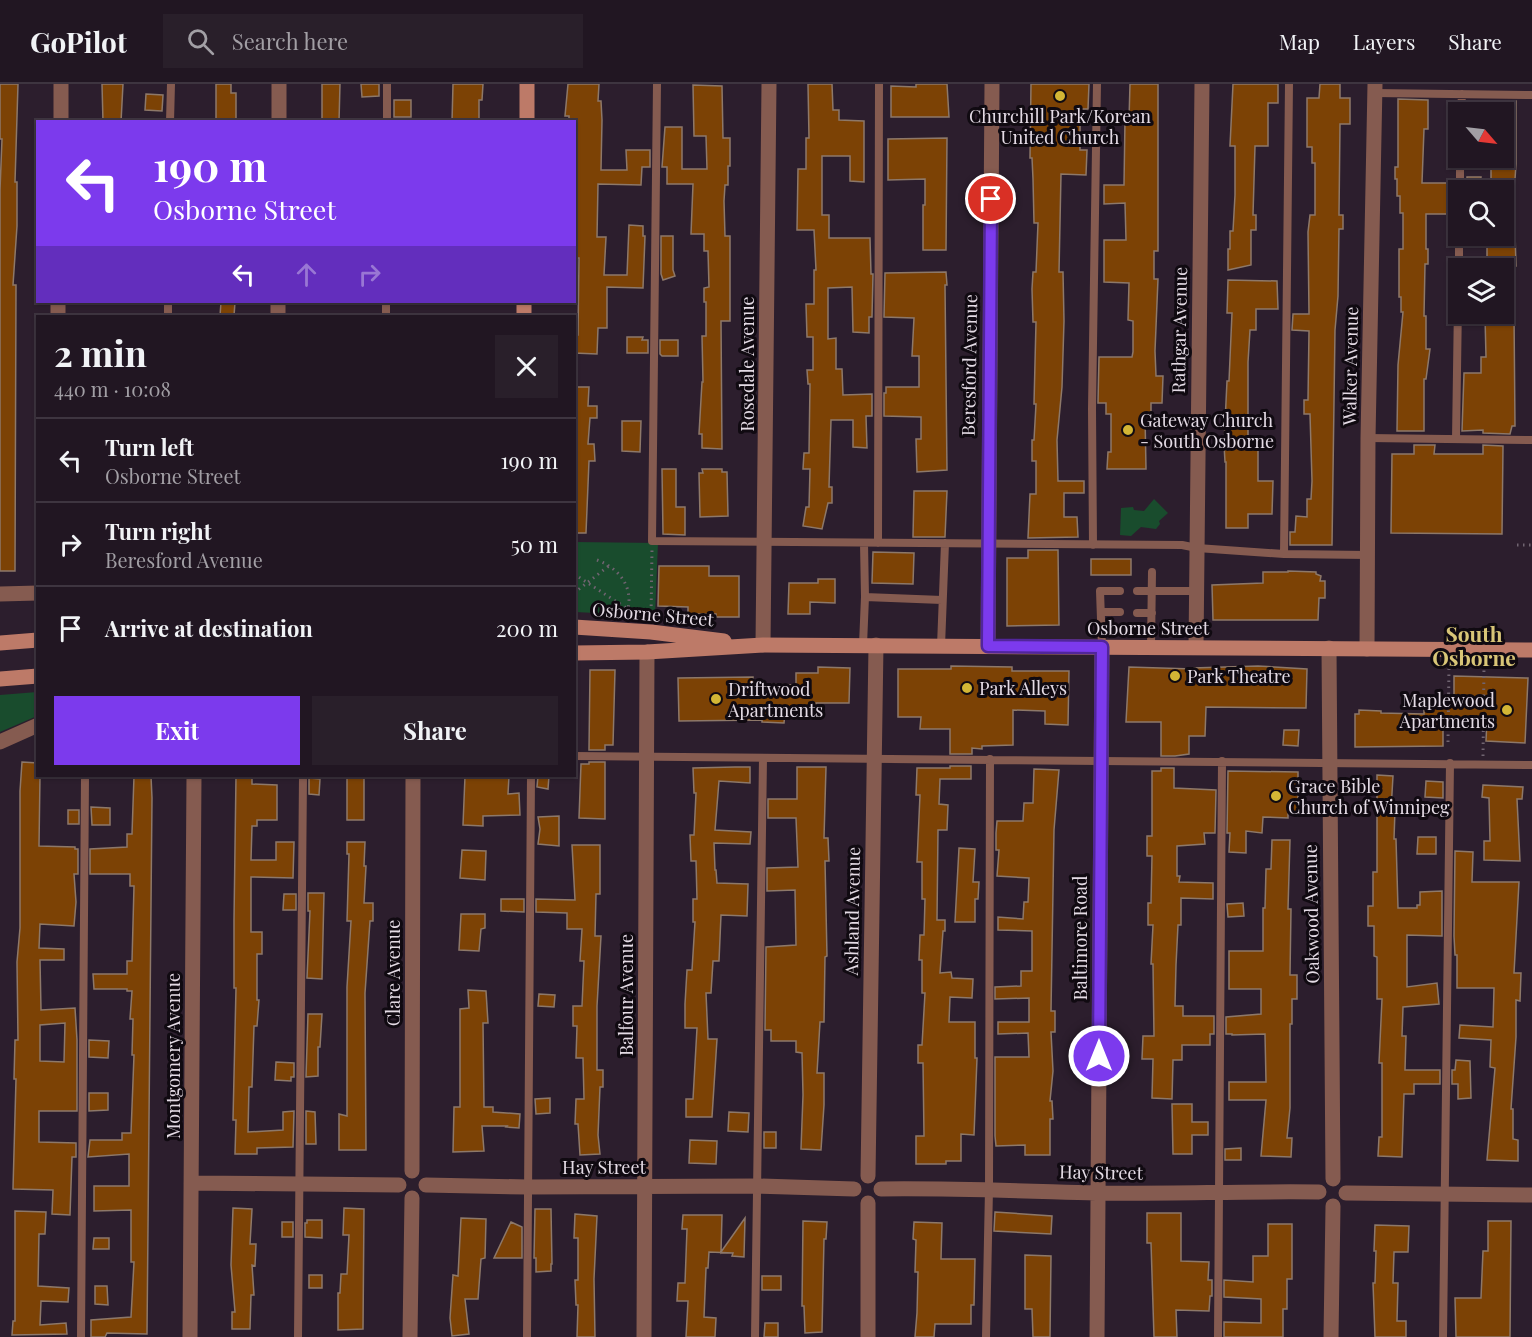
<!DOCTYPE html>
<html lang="en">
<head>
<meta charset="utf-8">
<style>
	:root { --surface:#211622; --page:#291f2a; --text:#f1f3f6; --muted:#a29fa5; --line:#3e3540; --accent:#7c3aed }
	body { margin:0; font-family:"Playfair Display",serif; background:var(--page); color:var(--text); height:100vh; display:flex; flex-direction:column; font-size:22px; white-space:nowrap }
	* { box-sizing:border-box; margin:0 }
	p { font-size:20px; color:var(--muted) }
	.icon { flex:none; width:33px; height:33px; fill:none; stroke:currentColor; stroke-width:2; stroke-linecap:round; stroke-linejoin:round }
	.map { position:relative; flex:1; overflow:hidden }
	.panel { position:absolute; left:36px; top:231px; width:540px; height:462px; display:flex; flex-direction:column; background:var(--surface); border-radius:0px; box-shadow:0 2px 4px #0004,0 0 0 2px var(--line) }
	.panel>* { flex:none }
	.guide { position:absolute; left:36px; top:36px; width:540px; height:183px; border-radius:0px; box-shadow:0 2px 4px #0004,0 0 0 2px var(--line); background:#7c3aed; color:#fff; overflow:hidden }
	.needle { width:39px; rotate:118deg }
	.controls { position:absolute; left:1448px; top:18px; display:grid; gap:12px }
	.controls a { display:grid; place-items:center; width:66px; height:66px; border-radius:0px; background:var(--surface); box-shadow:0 2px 4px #0004,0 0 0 2px var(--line); font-size:30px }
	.pin { position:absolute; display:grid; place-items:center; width:51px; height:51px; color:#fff; margin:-26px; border:3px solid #fff; border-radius:50%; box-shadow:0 2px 6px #0007 }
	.me { position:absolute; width:66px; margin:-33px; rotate:0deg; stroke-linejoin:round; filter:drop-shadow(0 0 4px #0008) }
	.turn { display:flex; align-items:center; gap:21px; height:126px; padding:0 18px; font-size:27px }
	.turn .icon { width:78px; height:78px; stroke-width:2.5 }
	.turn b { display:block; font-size:42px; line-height:51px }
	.lanes { display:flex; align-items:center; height:57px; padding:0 18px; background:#0003; justify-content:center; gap:30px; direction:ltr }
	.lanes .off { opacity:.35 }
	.round { display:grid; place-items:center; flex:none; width:63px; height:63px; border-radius:0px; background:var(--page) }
	.head { display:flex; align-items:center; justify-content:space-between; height:102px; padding:0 18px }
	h1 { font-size:36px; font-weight:700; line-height:45px }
	.cta { display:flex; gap:12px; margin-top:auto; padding:12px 18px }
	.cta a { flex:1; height:69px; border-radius:0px; background:var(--accent); color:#fff; font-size:24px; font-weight:700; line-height:69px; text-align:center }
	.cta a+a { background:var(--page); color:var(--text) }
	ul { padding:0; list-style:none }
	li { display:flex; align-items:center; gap:18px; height:84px; padding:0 18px; border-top:2px solid var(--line) }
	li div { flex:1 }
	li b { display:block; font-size:22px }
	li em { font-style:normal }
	header { display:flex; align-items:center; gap:36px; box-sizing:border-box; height:84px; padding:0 30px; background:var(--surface); border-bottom:2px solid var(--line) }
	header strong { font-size:28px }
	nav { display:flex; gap:33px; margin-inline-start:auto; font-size:21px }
	.search { width:420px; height:54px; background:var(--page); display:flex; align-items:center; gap:15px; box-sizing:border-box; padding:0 21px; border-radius:0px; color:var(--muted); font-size:22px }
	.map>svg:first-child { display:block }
	.green { fill:#194c2d }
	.building { fill:#7c4205; stroke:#8d7869; stroke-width:1.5; fill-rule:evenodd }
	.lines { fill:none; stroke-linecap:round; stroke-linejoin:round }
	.path { stroke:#706471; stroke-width:3; stroke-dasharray:1.5 4.5; stroke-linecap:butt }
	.service { stroke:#855b50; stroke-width:8 }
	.minor { stroke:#855b50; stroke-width:15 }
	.secondary { stroke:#bd7a68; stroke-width:15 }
	.route-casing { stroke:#51269a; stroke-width:15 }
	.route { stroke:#7c3aed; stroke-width:10 }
	.poi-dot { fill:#d3b635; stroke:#100a11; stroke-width:2 }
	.labels { text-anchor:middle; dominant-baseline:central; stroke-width:6; stroke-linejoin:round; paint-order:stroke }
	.poi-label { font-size:18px; fill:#e4dbe5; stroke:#100a11; text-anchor:start }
	.street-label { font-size:18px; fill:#e4dbe5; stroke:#100a11 }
	.quarter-label { font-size:21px; font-weight:bold; fill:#d8c577; stroke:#100a11 }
</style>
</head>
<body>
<header>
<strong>GoPilot</strong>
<div class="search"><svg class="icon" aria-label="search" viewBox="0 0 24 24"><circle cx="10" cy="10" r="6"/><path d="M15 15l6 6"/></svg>Search here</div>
<nav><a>Map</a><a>Layers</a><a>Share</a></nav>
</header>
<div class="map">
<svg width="1532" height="1253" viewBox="0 0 1532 1253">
	<rect width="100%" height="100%" fill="#2c1e2d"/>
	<!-- green -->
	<path class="green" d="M1154 415 1168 429 1159 437 1160 440 1156 445 1141 443 1131 452 1120 451 1121 424 1133 423 1134 426 1144 427Z
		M574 458 658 459 655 532 575 528Z
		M37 608V632L0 648V611Z"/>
	<!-- building -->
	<path class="building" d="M0 0H18L15 98H17V142L13 201H16L15 487H0V106L2 55H0Z
		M102 0H123L121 38H103Z
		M216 0H231V9H236V38H216Z
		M322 0H340L339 38H322Z
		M361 0H379V12L362 13Z
		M453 0H483L482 16H479V38H452Z
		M568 0H599L598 17H601L602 36 601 86H627L626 66H650V83H642L641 101 598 100 597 153H606L604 191H627L629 141 643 142V152H645L643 204 607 203V244H598L597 270 574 269V251H578L579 174H574V38H569V32H565Z
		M808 0H832L833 26H839V36L864 37V98L850 97V72H822V131H829V154H870L871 190H873L872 233H869V249L853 248 852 203 828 204V255L836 254V285H842L843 311 872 310V332H866L867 364 853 363V336H831L829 403H832V419H828L822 445 803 442 806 423H809L810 385H803L804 369H809L810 300H808L807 286H813V253H807L806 220H814V186H816L814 146H797L798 85H806V54H809Z
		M916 0H947L949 33H891V2L916 3Z
		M1031 0H1089L1088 25H1080V66H1087L1086 91 1061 90 1059 188H1063L1064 237 1062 303 1057 356 1058 397H1084V409H1064V433H1077L1078 453 1028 454 1030 410H1036V377H1032V356H1034L1036 320H1034L1036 238H1033L1032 205 1033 188H1036L1038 139H1034L1033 95 1032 74H1030Z
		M1130 0H1158V167H1154V195H1158L1155 267 1156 292H1163L1162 319H1151V332L1145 331 1146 385H1107L1108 368H1111V330H1106V319H1098L1099 273H1132L1133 268V237L1128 236 1129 199 1104 198V156H1126L1125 119 1104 120V101H1124L1125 36H1129Z
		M1233 0H1278V19H1268V62H1255L1253 131H1256V146H1251V181L1228 186V165H1230V147H1233L1235 111V62H1230Z
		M1320 0H1340V14H1350V40H1340L1339 131H1343V145H1339L1338 212 1335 246 1332 461H1290V448H1295L1296 432 1307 433V415H1311L1312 397 1310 330H1304V316H1308L1309 247 1292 246 1293 230H1309L1308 148 1310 131H1315V79H1312V63H1307V14H1319Z
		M693 1 722 2 723 54H730V82H728V101H725L724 117 725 152H730V237H721L722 365 702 364V350H699L702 298H703L702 252H706V218H704V204L709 203 708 167H704V150H691L693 100H667V83H662L665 43H682V85H707L706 52H694Z
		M146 10 163 11 162 27 145 26Z
		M1398 15 1428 16V45H1424L1422 99H1451L1450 130H1426V165H1428V180H1425L1424 232H1426V265H1430L1426 295H1424V347H1397L1398 281 1403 228H1401V213H1399V165H1403V129H1400V112H1397V95H1395V83H1398Z
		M394 16H411V33H394Z
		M1497 17H1516V80L1513 126H1503V98L1491 99V74H1503V28H1497Z
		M947 54 946 166H923V121H925V95L888 96V55Z
		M1467 93H1481L1480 105H1467Z
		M1503 149H1515L1516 182H1513V184H1490V181H1487V152H1503Z
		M661 152H673V186L675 192 663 196 661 190Z
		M946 188 947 201H945L947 386 917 388 916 355H921V333L884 332V309H886V303H919V272H912L914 234 884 233 885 189Z
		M1228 196 1277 197 1278 225H1256V246H1250L1248 278V363H1258V397H1273L1272 430H1248V444H1226V378H1225L1224 360 1227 297H1229L1232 229H1227Z
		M221 218H235L234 232H220Z
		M1489 230H1514L1515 342H1512L1510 350 1483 349V346L1462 347 1464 289H1481V273H1486L1485 233H1488Z
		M627 253H643L642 256H648V269H627Z
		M660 256H678V272H662L660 270Z
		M574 303H589L588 322H597V334H590L588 360H594L595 377H589L586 449H574Z
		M622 337H641L640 368 622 367Z
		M1414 361H1435L1434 370H1483V361L1503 362 1502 450 1391 449 1392 370H1414Z
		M662 385H676V423H685V451L663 450Z
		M702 385H722V388H727L728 432 700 433 699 389H703Z
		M914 407H947L945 453H913Z
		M1028 466H1058L1059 541 1007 542V474H1028Z
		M873 468 914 469 913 500 872 499Z
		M1091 475H1131V491H1091Z
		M659 482H709V492H739V533H716V530H688V523L658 522Z
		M1288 487 1316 488V490L1321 492 1320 497H1325V514H1319L1318 536H1213L1212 501 1263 499V488H1288Z
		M818 495H835V519L810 518V530H788L789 499H818Z
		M951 582 1012 583V587H1069L1068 641 1045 640V627L1013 626V661L982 662V665L972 664V670H950V645H920L921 633H898V585H951Z
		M1258 582 1307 585 1306 624 1206 623 1205 652H1189V670L1175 672H1161V638H1126L1129 583 1193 585V584Z
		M818 583 850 584 849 619H816V629H785L784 639 762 638V636L679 637 678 594 753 593V599L796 601V589H818Z
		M590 586H615L613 661H605V666H589Z
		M1454 592 1528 594 1525 659 1486 657 1487 636 1443 637V662L1355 663V630H1359V626L1381 627V629L1424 630V613H1454Z
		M1284 646H1299L1298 662 1283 661Z
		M22 678 38 679V692H40L39 762 75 763V765H78V790H74L76 818 74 842 40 840 39 864 64 865V876H40L41 926 75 924 77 956V1027H39V1058L76 1059V1073H72L70 1131 52 1130 53 1106 13 1105 16 995H14L15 956H18L17 878 20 844V707ZM65 939 64 978 40 977V941Z
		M589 678H605V735L579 734 581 680H589Z
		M950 682H971V695H940L939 720 948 721 947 746H938L937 836H945V847H943L940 889 951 888 952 894 973 895 972 914 950 913 949 938H975V974H977L974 1051 961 1050V1077H946V1080H916V1052H924L923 979H918V961H922L925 909H922V876H919L920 851H924L925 815H922V778H917L920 711H916L917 684H950Z
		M735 683H750V699L719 697 715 746 751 748 750 760 714 759 715 786H716L717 799 748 800 747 832 721 831 719 877H713L711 909H706L708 955H717L712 1033H686V1015H693L697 944H685V920L687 886H692L695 838H693V815H697L696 777H691L690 751H694L696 709H694L693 684Z
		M797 683H826L824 754H828L829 777H825L827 872 825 873 824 938H820L817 989H824V1021L821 1066 801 1065 803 1011 802 969 796 968V957H771V946H765L766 863 796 861 795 806 767 807V784L798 783 796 734H768V715H797Z
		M1161 684H1174V704L1216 706 1215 749H1204L1205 760 1177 762V792H1180L1179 798 1213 799V815L1181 814V841H1178L1176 881 1175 922H1183V932H1214V950H1210V961H1182V976H1173L1172 1015 1152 1014 1153 975H1142L1143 952H1154L1153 880H1151L1153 841H1148V819H1151L1152 772H1147V752H1152V687H1161Z
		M1034 685 1059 686 1054 746 1051 927H1055V948H1051L1053 987 1050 1017H1052L1053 1035H1050V1071H1025V1061L996 1062 995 1052V973H1029L1028 949 998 950V938H1029V914L995 915V903L1021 902V887H1032V847L998 846V833L1023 835 1024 818H1028L1029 794 997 792 999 766H996V749L997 737H1023L1024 719H1033Z
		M1228 687 1298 688V730H1288V734L1263 733 1262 749 1246 747V769L1229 768 1230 749H1227Z
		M1377 691 1393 692 1391 726H1395L1394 755H1396L1398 824H1417V821H1420V808L1442 807V852L1407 851V903L1437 899 1439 920 1403 923 1402 952H1406L1405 986H1440V1000H1414V1010H1404L1402 1073 1378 1072 1379 1053H1382V979H1379L1382 915H1377V873L1374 872V842H1368V822H1373V788H1377Z
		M134 692H151L152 714 147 1250 107 1249 105 1253H91V1236L131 1233 134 1178H131V1126L94 1127V1102H129V1070L88 1073 90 1056H122V1049H131L134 971H132L133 935H130L132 907H127V905H94L93 890H127V877H132L134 802H130V790H90V765L127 763V750H132Z
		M236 692H252V700L277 701V736H257V742H252L251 776H276V758H294L293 794 251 793V848H262V870H257V916H259L257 942H254L252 1003H249L248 1048 283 1046V1028L294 1027 293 1063 257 1064V1070H235L236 1036H233L236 904H234V836Z
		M347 692H364V736H347Z
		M465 692H509L508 710 519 709 520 731 483 732V742L463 741Z
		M538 692H549L548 705 537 703Z
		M309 694 320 695 319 711 309 710Z
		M1426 697 1443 698V714L1425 713Z
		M1483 701 1523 703 1522 715H1517L1520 777 1484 776V757H1490L1489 714 1482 713Z
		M91 723 110 724V741H92Z
		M68 726H79V740H68Z
		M559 732V762L538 760 540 745 538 733Z
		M1418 753H1436V770H1417Z
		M1272 756H1290L1288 825H1291L1290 891H1297V915H1292V940H1290V1024L1287 1054H1292L1291 1073 1261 1072 1266 1016H1229V998H1266L1265 950 1232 951V950H1226V933L1261 930V905H1229V867H1263V824H1265L1266 785H1271Z
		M347 758H365L364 782H366L364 819H373V837H370L365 909 366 1066H339V1030L347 1032V903L351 837H347L349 770H347Z
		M572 761H600V810H596L595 852H601L597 922V986H603V1003H600L598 1051 600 1070 580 1071 578 1040H575L576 1015H584L583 974H576L577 942H573V922H582L584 877H580L582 845H567V829L536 828V815L575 816Z
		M959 764 975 765 973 798H979L978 815H975V838H955Z
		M462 766 486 767 485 796 460 794Z
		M1455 767 1473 768 1472 798H1519L1514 889H1521L1520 917 1516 916V953L1511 1025H1513V1055L1518 1056V1077L1487 1076 1495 984 1490 983 1491 956 1459 954 1460 941 1493 943 1494 904H1457V871H1455L1454 852Z
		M308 809H324L322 895 307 894 310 827H308Z
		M284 810H296V826H283Z
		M501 815H524V828L501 827Z
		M1243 819 1244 832 1228 833 1227 820Z
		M461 830H485V844L481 845 479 867 459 866Z
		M468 906 486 907 488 939H483L484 1023H493V1028L520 1030 519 1044 506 1043 507 1042H482L484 1067 453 1068 454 1023H460V925L469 924Z
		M539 910 555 911 554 923 538 922Z
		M308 930H322L320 963H318V992L306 993Z
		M89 956 109 957 108 974 89 973Z
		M1456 976 1470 977 1471 1014 1458 1015V1000H1452V986H1455Z
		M276 978 294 979V993H291V997L275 996Z
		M89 1009H108V1026L89 1027Z
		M550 1014V1029L536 1030 535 1015Z
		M1172 1020H1192V1038H1208V1051H1192V1070H1173Z
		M306 1027 315 1028 316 1060H306Z
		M729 1028 749 1029 748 1048 728 1047Z
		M764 1048H776V1064H764Z
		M690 1056 717 1057 716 1080 689 1079Z
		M1241 1064V1076H1225V1065Z
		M233 1124 252 1125 250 1160H256L255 1182 252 1181 254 1211H251L250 1245H232V1228H235L231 1181Z
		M344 1124 364 1125 363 1245 338 1246V1209H340L341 1190H347L349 1151H343Z
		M535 1125H551L552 1180H551V1187L536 1188V1174H534Z
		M15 1127 46 1128 45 1150H39L38 1202 69 1204 68 1218 41 1217 40 1241 66 1239 67 1250 12 1251 13 1237H15Z
		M995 1128 1052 1132 1051 1150 994 1147Z
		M1147 1129H1181V1177L1209 1178 1208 1196H1212V1212H1210L1209 1227 1176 1226 1177 1253H1154L1151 1159H1147Z
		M575 1130 597 1132 594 1195 595 1253H577L578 1221H576L575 1196H578V1154H574Z
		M683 1131H722L721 1168 745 1134 744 1173 732 1172 733 1169 709 1168 708 1184H706L704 1233 716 1234 715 1253H686L688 1217H677L678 1199H685L687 1145H682Z
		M461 1134 486 1135 485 1174 481 1175 478 1215H465L469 1250 452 1252 450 1234 453 1191 458 1192Z
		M307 1136H322V1154L305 1153V1139H307Z
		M803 1137 827 1138 826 1155H824L822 1248 805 1249 804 1222H802Z
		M1488 1137H1511L1510 1253H1456L1455 1214H1481L1483 1167H1488Z
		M282 1138H293V1153H282Z
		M511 1138 522 1143V1174H494Z
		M914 1138 942 1139 941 1175H975L974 1221H971V1240H935L934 1253H915L917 1229 918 1188H915L916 1156 913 1155Z
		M1268 1140H1292V1195H1287V1225H1283V1253H1224V1238L1261 1239V1215L1224 1213V1196L1253 1198V1172H1268Z
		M1375 1141 1409 1142 1408 1168H1394L1393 1199H1398L1397 1237H1406V1253H1375L1373 1199H1375L1376 1167H1374Z
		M94 1154H109V1165H93Z
		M1025 1171 1051 1172 1050 1253H1033L1032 1225H1025Z
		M309 1191H322V1204H309Z
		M762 1192H781V1206H762Z
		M95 1202H107L108 1221 95 1220Z
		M765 1239H778V1253H764Z"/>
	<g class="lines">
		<!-- path -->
		<path class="path" d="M1517 461H1532
			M597 476C618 484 633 501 628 525
			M574 490 640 533
			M574 509 610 481
			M651 534 652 465
			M1448 658 1449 582
			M1483 672 1484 582"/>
		<!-- service -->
		<path class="service" d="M657 0 652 457 1182 461 1197 464 1284 470 1368 471
			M1375 9 1532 11
			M1461 28 1462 10
			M170 38 171 0
			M387 38V0
			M1460 106V74
			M1459 184V152
			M168 232V218
			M386 232V218
			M1368 354 1532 356
			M1456 355 1458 219
			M864 459 865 513
			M878 459 879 0
			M1093 461 1092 325 1097 0
			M1284 470 1289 0
			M1137 507H1196
			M1101 528H1120
			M1137 529H1152
			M863 561 865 513 942 516
			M941 562 945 459
			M1102 563 1100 507H1120
			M1151 563 1152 488
			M574 672 1532 681
			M81 1253 85 692
			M298 1253 303 692
			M527 1253 531 692
			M755 1253 763 674
			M986 1253 989 1105 990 675
			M1218 1253 1222 677
			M1443 1253 1450 679"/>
		<!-- minor -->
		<path class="minor" d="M61 38V0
			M279 38V0
			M58 232V218
			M278 232V218
			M0 510 38 509
			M763 561 769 0
			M988 562 992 0
			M1196 563 1202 0
			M1329 564 1333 1095
			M1367 565 1368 354 1375 0
			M0 658 38 641
			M412 1087 413 692
			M868 1092 876 561
			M191 1099 399 1101
			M426 1101 527 1103 758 1102 854 1105
			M881 1105C953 1104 1024 1107 1096 1109 1170 1110 1245 1107 1319 1108
			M1346 1109 1532 1111
			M190 1253 194 692
			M410 1253 412 1114
			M644 1253 647 568
			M868 1253V1119
			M1097 1253 1102 563
			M1331 1253 1333 1122"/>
		<!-- secondary -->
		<path class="secondary" d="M527 38V0
			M524 232V218
			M574 543 651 548 724 557
			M0 559 38 556
			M574 569 647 568 763 561 1532 566
			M0 595 38 592"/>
	</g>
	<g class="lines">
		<!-- route casing -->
		<g class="route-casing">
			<path id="route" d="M991 115 988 562 1102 563 1099 972"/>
		</g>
		<!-- route -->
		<use href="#route" class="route"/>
	</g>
	<!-- markers -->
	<g class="poi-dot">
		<circle cx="1060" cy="12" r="6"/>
		<circle cx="1128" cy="346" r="6"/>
		<circle cx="1175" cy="592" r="6"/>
		<circle cx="967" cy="604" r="6"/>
		<circle cx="716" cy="615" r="6"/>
		<circle cx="1507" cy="626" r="6"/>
		<circle cx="1276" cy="712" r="6"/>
	</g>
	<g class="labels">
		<!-- poi labels -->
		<g class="poi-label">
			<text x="1060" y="32" text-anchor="middle">Churchill Park/Korean<tspan x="1060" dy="21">United Church</tspan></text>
			<text x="1140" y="336">Gateway Church<tspan x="1140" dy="21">- South Osborne</tspan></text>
			<text x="1187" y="592">Park Theatre</text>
			<text x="979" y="604">Park Alleys</text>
			<text x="728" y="605">Driftwood<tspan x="728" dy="21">Apartments</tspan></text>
			<text x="1495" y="616" text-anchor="end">Maplewood<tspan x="1495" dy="21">Apartments</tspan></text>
			<text x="1288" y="702">Grace Bible<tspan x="1288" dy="21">Church of Winnipeg</tspan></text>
		</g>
		<!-- street labels -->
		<g class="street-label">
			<text transform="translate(1179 246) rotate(-89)">Rathgar Avenue</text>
			<text transform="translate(747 280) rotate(-90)">Rosedale Avenue</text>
			<text transform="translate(969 281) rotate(-89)">Beresford Avenue</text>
			<text transform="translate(1350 282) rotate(-89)">Walker Avenue</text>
			<text transform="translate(653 530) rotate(5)">Osborne Street</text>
			<text x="1148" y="544">Osborne Street</text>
			<text transform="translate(852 827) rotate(-89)">Ashland Avenue</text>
			<text transform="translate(1311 830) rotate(-91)">Oakwood Avenue</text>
			<text transform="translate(1080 854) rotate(-90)">Baltimore Road</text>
			<text transform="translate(393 889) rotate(-90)">Clare Avenue</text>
			<text transform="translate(626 911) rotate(-90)">Balfour Avenue</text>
			<text transform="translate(173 972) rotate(-90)">Montgomery Avenue</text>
			<text x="604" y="1083">Hay Street</text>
			<text transform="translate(1101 1088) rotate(1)">Hay Street</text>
		</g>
		<!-- quarter labels -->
		<g class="quarter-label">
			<text x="1474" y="549">South<tspan x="1474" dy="24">Osborne</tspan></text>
		</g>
	</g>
</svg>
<div class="controls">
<a><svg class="needle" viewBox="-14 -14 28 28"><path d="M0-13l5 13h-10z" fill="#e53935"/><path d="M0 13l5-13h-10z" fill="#a29fa5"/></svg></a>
<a><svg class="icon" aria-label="search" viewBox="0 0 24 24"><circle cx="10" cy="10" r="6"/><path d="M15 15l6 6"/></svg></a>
<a><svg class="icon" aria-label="layers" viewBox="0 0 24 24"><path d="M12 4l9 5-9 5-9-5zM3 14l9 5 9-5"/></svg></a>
</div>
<div class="pin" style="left:991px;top:115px;background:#d93025"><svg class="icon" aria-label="arrive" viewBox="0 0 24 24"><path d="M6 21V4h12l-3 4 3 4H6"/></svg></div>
<svg class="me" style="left:1099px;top:972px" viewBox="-20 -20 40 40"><circle r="17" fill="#7c3aed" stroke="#fff" stroke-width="3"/><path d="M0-11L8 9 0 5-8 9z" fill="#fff"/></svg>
<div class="guide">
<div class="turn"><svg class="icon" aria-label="left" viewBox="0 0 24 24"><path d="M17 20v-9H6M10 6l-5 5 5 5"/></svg><div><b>190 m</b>Osborne Street</div></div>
<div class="lanes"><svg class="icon" aria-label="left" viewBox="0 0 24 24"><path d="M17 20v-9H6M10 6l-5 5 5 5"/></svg><svg class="icon off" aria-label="ahead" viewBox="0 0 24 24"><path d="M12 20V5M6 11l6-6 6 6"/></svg><svg class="icon off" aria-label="right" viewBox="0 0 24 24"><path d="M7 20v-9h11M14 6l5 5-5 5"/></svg></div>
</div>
<section class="panel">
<div class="head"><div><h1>2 min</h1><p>440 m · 10:08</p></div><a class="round"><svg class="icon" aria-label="close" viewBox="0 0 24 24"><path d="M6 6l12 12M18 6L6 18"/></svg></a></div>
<ul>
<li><svg class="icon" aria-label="left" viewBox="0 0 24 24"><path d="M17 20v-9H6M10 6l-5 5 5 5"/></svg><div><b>Turn left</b><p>Osborne Street</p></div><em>190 m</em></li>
<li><svg class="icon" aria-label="right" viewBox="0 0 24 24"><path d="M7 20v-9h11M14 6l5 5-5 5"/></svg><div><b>Turn right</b><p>Beresford Avenue</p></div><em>50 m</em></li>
<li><svg class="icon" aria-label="arrive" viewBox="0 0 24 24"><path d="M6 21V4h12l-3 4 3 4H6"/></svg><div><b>Arrive at destination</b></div><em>200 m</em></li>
</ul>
<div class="cta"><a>Exit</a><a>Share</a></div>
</section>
</div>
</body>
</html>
